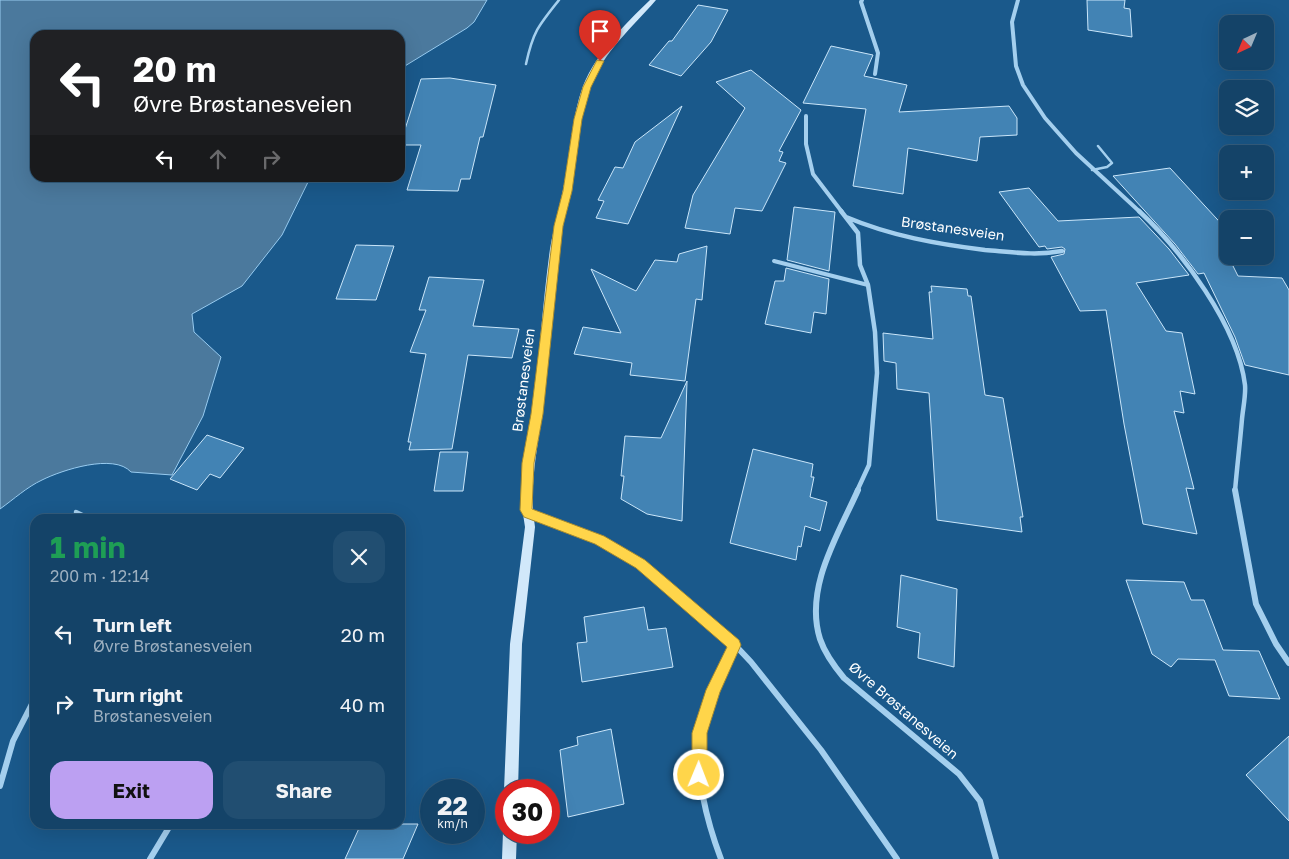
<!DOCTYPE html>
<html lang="en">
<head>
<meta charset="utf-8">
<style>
	:root { --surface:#144368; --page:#214e71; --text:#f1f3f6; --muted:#9db0c0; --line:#335c7c; --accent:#bca0f2 }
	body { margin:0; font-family:"Golos Text",sans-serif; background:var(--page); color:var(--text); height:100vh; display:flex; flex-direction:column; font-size:19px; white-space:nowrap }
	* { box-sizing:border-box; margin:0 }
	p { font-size:16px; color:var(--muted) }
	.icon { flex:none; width:28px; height:28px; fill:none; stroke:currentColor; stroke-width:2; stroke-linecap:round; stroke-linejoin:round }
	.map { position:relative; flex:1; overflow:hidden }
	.details { position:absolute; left:30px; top:514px; width:375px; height:315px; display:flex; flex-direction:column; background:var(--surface); border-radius:15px; box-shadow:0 5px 20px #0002,0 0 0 1px var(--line) }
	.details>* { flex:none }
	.top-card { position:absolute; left:30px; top:30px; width:375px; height:152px; border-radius:15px; box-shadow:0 5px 20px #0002,0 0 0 1px var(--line); background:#202124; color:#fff; overflow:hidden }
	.needle { width:32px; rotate:224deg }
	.controls { position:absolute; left:1219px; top:15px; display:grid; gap:10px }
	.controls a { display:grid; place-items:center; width:55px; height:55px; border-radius:10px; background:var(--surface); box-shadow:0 5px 20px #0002,0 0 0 1px var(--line); font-size:25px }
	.speed { position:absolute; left:420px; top:779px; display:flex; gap:10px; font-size:25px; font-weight:700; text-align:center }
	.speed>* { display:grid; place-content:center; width:65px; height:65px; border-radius:50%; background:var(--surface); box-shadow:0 5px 20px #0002,0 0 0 1px var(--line); line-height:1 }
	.speed small { font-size:12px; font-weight:400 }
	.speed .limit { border:8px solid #d22; background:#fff; color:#111 }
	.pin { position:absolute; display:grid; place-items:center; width:42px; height:42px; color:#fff; margin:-51px -21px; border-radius:50% 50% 50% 0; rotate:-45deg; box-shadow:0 0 5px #0007 }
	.pin .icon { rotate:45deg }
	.me { position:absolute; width:55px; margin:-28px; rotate:1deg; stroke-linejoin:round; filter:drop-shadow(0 0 4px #0008) }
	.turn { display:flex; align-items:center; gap:18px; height:105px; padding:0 20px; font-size:22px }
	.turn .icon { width:65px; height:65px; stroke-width:2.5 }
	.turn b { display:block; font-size:35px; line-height:42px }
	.lanes { display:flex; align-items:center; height:48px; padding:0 20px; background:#0003; justify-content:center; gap:25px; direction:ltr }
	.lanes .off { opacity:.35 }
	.round { display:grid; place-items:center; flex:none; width:52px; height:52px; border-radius:15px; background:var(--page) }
	.headline { display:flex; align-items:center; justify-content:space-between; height:85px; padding:0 20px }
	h1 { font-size:30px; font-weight:700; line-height:38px; color:#1e9e55 }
	.action { display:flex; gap:10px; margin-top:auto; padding:10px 20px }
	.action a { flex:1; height:58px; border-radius:15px; background:var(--accent); color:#111; font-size:20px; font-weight:700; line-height:58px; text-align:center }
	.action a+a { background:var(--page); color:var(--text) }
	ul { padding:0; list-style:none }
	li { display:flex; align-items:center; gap:15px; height:70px; padding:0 20px }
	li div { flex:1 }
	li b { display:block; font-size:19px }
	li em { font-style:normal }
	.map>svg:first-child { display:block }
	.water { fill:#4b799d; stroke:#97cbf0 }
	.building { fill:#4283b4; stroke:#cae6fa }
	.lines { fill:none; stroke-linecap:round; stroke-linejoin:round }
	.lane-far2 { stroke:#a4cfee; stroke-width:2.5 }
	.lane-far1 { stroke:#a4cfee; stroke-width:4 }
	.lane { stroke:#a4cfee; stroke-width:4.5 }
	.street-far2 { stroke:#a4cfee; stroke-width:4 }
	.street-far1 { stroke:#a4cfee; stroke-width:4.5 }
	.street { stroke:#a4cfee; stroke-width:6 }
	.secondary { fill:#d1e8fa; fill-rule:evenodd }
	.route { fill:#ffd54a; stroke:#a68a30 }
	.labels { text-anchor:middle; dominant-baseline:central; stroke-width:4; stroke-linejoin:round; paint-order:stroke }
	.street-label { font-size:14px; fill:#fff; stroke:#1a598b }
</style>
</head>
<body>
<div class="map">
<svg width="1289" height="859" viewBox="0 0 1289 859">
	<rect width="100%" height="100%" fill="#1a598b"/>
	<!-- water -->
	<path class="water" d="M0 0H487L474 22 467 28 400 69V35H35V178H310L282 235 242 286 192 314 194 332 221 357 203 416 172 475 131 472C114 453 62 470 42 480 27 487 14 499 0 509Z"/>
	<!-- building -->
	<path class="building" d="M1087 0H1125L1124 8 1130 9 1132 37 1088 30Z
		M698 5 728 10 711 42 681 76 649 65 669 41H672Z
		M831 46 873 55 864 76 907 85 899 112 1009 106 1017 118V135L980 137 977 161 908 148 903 194 853 186 866 109 803 103Z
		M751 70 801 110 779 151 783 152 779 161 786 163 762 211 735 208 730 234 685 228 693 195 745 108 716 82Z
		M450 78 496 85 483 137H480L470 179H461L458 191 407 190 421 145H400L421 79Z
		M682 106 628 224 596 218 604 201 598 200 615 167 623 168 635 142Z
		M1170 168 1228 231V256L1238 276 1282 278 1289 290V375L1245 365 1235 337 1204 273 1198 274 1175 244 1113 176Z
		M1029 188 1058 221 1139 217 1169 249 1189 275 1136 283 1166 331 1182 333 1195 394 1180 391 1184 413 1174 411 1194 489 1186 488 1197 534 1143 524 1124 424 1106 310 1080 311 1051 257 1064 254 1065 249 1062 247 1047 249 1045 246 1039 247 999 192Z
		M794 207 835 212 829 271 787 260Z
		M356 245 394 246 376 300 336 299Z
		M707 246 702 300 696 299 685 381 630 375 632 363 574 354 583 327 621 333 591 269 636 291 655 260 677 262 679 254Z
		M786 268 829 279 826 314 814 312 811 333 765 324 775 281H784Z
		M429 277 484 280 473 326 519 329 512 358 468 355 452 449 409 450 411 442H408L426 354 410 352 426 310H419Z
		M931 286 967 289 968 296H971L985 395 1003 398 1023 517H1020L1022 532 937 520 929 393 897 389 896 363 884 361 883 333 933 339 929 292H932Z
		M687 381V382L682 521 647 514 621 499 624 476H621L625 436 661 438Z
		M207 435 244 448 220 478 210 474 197 490 170 479Z
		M753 449 813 464 811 477H814L810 497 827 502 820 531 805 526 801 547 798 546 796 560 730 543Z
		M440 452H468L463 491H434Z
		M901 575 957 589 954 667 918 658 920 633 897 627Z
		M1126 580 1184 582 1191 600H1204L1223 650 1259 651 1280 699 1229 696 1215 660 1178 659 1171 667 1152 654Z
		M644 607 648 630 666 628 673 667 582 682 577 643 587 642 584 617Z
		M611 729 624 804 568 817 560 750 578 745 577 737Z
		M1289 736V821L1246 775Z
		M361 824H418L403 859H345Z"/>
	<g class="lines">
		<!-- lane-far2 -->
		<path class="lane-far2" d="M526 64C533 32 538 26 559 0
			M1092 170 1107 167 1112 163 1098 146"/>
		<!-- lane-far1 -->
		<path class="lane-far1" d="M774 261 868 285"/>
		<!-- lane -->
		<path class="lane" d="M76 512 91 519"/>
		<!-- street-far2 -->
		<path class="street-far2" d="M862 0 861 2 878 53 875 74
			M1018 0 1012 22 1016 66 1023 85 1045 118 1076 153 1140 212
			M806 116V144L813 174 842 212"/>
		<!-- street-far1 -->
		<path class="street-far1" d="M841 211 858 233 860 265 868 285 875 332 877 373 869 465 857 491
			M1139 211C1181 250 1238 326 1245 385 1246 395 1243 408 1242 419 1240 443 1237 467 1235 491
			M846 217C891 236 937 244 985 250 1011 252 1036 256 1062 251"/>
		<!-- street -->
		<path class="street" d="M858 490C838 535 804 588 820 639 825 654 834 666 844 678L959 774 980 801 996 859
			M1235 490 1256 604 1276 644 1289 663
			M528 513 599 540 641 564 735 645 751 662 821 750 897 859
			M0 786 13 741 35 698
			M150 859 171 824
			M721 859C708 825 692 767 701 731 708 700 722 673 735 645"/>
		<!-- secondary -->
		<path class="secondary" d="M650 0H656C632 28 604 51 590 87 579 116 578 148 573 179 569 203 562 226 559 249 552 299 550 350 544 400 539 443 528 483 535 527L522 644 518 790H506V795L504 790 510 644 525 527C517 483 529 443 534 400 540 350 543 299 550 249 554 225 561 203 565 179 571 148 572 116 583 86 597 52 624 25 650 0Z
			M505 827 506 832H517L516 859H502L503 832Z"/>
	</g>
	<!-- route -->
	<path class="route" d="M597 60 604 61 591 87 582 119 572 191 563 226 543 414 534 463 532 509 604 536 645 560 739 640 741 645 720 692 707 733V775L704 780 699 782 694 780 692 775V733L706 690 727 647 636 568 595 544 524 517 520 510 522 463 531 414 554 226 563 191 574 119 583 87Z"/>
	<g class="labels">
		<!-- street labels -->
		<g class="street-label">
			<text transform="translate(953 228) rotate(8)">Brøstanesveien</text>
			<text transform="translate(523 380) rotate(-83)">Brøstanesveien</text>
			<text transform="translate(904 710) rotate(41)">Øvre Brøstanesveien</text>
		</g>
	</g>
</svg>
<div class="controls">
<a><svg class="needle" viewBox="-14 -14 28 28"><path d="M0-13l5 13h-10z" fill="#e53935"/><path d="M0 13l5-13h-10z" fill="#9db0c0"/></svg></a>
<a><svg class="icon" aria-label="layers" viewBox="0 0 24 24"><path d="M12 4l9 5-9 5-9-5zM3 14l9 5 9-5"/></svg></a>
<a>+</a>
<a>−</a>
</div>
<div class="speed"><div>22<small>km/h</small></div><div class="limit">30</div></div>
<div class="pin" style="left:600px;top:61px;background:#d93025"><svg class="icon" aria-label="arrive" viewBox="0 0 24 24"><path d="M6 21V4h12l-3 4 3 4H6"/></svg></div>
<svg class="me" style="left:699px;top:775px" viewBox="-20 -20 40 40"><circle r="17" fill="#ffd54a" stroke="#fff" stroke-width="3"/><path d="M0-11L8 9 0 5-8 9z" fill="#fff"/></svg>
<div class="top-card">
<div class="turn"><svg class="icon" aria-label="left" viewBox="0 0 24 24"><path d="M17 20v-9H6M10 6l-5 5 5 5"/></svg><div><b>20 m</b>Øvre Brøstanesveien</div></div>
<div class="lanes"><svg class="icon" aria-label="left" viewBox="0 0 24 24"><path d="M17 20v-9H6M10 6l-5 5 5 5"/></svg><svg class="icon off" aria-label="ahead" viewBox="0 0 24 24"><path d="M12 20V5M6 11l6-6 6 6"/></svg><svg class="icon off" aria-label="right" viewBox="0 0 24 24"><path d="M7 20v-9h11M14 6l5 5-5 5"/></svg></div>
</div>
<section class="details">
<div class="headline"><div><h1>1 min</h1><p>200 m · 12:14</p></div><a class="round"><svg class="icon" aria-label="close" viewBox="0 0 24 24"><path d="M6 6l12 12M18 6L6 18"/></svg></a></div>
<ul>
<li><svg class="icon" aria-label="left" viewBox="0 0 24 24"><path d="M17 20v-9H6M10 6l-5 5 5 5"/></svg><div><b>Turn left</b><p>Øvre Brøstanesveien</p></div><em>20 m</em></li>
<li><svg class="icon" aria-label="right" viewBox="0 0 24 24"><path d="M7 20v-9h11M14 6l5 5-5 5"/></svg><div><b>Turn right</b><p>Brøstanesveien</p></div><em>40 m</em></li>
</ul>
<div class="action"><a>Exit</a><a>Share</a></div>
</section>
</div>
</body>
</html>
